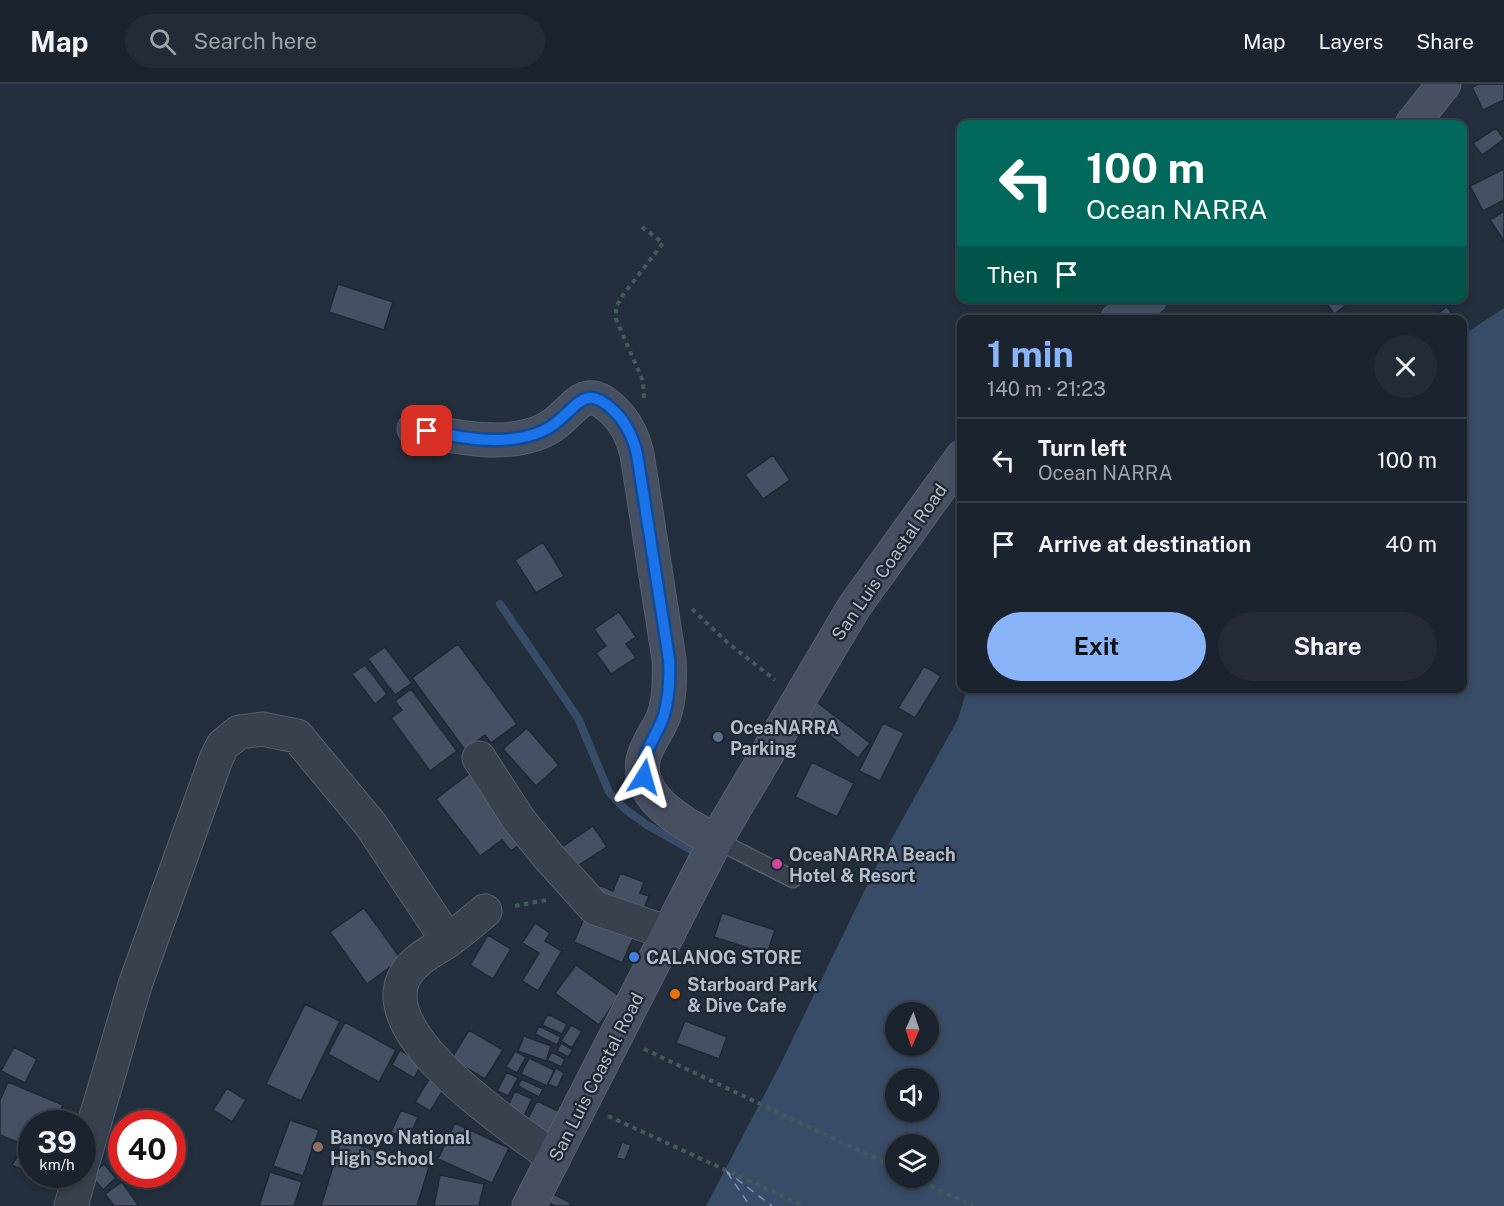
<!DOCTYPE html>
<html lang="en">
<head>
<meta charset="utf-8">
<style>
	:root { --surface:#1b232e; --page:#242b36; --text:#f1f3f6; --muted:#a0a4aa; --line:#39404a; --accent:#8ab4f8 }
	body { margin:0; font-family:"Public Sans",sans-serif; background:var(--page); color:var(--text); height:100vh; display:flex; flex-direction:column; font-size:22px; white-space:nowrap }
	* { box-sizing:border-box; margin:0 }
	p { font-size:20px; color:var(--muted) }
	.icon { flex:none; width:33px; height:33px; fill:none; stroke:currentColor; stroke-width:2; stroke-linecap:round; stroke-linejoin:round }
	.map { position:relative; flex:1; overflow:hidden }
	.drawer { position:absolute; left:957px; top:231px; width:510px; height:378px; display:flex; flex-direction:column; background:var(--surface); border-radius:12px; box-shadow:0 3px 9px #0003,0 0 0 2px var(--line) }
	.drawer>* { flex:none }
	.hud { position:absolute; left:957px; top:36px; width:510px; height:183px; border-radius:12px; box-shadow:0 3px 9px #0003,0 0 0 2px var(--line); background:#00695c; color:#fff; overflow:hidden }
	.needle { width:39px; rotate:183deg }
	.tools { position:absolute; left:885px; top:918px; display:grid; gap:12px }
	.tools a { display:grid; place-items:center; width:54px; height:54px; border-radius:50%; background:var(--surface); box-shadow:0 3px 9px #0003,0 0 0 2px var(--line); font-size:30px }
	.speed { position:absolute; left:18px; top:1026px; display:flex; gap:12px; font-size:30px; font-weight:700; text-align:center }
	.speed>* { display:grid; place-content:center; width:78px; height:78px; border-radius:50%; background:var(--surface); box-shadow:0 3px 9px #0003,0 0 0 2px var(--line); line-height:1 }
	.speed small { font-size:15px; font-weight:400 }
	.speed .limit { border:9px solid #d22; background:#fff; color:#111 }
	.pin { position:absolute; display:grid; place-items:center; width:51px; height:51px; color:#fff; margin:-26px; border-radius:12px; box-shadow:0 3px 9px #0006 }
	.me { position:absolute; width:66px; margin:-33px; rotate:8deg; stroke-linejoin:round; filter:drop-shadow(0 0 4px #0008) }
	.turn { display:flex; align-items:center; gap:21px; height:126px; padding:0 30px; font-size:27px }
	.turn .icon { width:78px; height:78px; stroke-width:2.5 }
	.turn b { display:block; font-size:42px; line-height:51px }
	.then { display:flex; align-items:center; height:57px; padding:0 30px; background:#0003; gap:12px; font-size:22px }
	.round { display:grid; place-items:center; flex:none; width:63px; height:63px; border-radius:32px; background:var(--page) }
	.overview { display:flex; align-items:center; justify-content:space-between; height:102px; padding:0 30px }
	h1 { font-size:36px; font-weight:700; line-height:45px; color:var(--accent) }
	.action { display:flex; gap:12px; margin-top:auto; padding:12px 30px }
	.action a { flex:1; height:69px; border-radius:36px; background:var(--accent); color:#111; font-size:24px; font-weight:700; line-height:69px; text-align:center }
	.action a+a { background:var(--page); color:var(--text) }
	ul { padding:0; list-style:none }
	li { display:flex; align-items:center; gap:18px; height:84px; padding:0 30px; border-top:2px solid var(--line) }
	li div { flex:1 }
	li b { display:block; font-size:22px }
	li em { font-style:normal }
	header { display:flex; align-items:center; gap:36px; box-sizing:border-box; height:84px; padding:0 30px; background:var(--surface); border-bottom:2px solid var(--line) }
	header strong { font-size:28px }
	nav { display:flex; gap:33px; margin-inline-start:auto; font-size:21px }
	.search { width:420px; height:54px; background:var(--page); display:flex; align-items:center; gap:15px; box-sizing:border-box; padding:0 21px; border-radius:33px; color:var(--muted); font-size:22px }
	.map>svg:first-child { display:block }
	.water { fill:#394c67; fill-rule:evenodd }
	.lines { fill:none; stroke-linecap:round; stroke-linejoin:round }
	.stream { stroke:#394c67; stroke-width:8 }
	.ferry { stroke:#7c92b1; stroke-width:1.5; stroke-dasharray:8 6; stroke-linecap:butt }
	.building { fill:#455162; stroke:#1f2835; stroke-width:1.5 }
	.lane-casing { stroke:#565f6c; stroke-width:19 }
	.street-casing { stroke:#565f6c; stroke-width:35 }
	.secondary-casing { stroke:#565f6c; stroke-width:35 }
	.path { stroke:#44595c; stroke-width:4; stroke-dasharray:4.5 4.5; stroke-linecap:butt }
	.lane { stroke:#38414e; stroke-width:16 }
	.street { stroke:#38414e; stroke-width:33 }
	.secondary { stroke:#465061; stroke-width:33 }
	.route-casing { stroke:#114b97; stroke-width:15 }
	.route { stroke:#1a73e8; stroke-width:10 }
	.service-dot { fill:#5c6f8a; stroke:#1d2633; stroke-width:2 }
	.hotel-dot { fill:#d1479c; stroke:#1d2633; stroke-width:2 }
	.shop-dot { fill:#3f7fe0; stroke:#1d2633; stroke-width:2 }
	.food-dot { fill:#e8710a; stroke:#1d2633; stroke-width:2 }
	.education-dot { fill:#8d6e63; stroke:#1d2633; stroke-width:2 }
	.labels { text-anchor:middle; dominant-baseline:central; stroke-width:4.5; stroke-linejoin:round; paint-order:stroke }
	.street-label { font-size:18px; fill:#b4bcc9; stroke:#1d2633 }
	.poi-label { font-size:18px; font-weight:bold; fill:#b4bcc9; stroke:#1d2633; text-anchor:start }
</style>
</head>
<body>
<header>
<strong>Map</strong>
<div class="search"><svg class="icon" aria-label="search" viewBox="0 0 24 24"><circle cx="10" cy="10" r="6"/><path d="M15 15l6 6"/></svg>Search here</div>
<nav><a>Map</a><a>Layers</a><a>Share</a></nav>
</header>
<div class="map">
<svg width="1504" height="1122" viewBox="0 0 1504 1122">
	<rect width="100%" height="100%" fill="#242f3e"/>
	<!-- water -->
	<path class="water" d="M1504 224V1122H706L779 983 875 785 958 635 967 605 1462 604 1463 251ZM896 928H928V962H896ZM896 994H928V1028H896ZM896 1060H928V1094H896Z"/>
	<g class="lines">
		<!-- stream -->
		<path class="stream" d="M500 520 578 634 609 708 626 726 647 741 693 767"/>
		<!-- ferry -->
		<path class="ferry" d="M725 1086 772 1122
			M727 1088 750 1122"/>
	</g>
	<!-- building -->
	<path class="building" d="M1479 0H1504V16L1483 26 1472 3Z
		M1496 44 1504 55 1482 71 1473 59Z
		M1504 85V116L1483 127 1470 102Z
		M1504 127V157L1490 136Z
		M338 200 393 218 384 246 329 228Z
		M1323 214H1356L1334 230Z
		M1447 223 1456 236H1428Z
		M773 371 790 396 763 415 745 391Z
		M543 458 564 492 536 509 515 476Z
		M619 528 636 553 626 560 636 574 611 590 596 569 606 562 594 545Z
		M458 560 517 640 491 659 485 651 465 666 412 594Z
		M385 563 412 599 395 611 368 575Z
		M365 581 387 610 375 620 352 590Z
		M924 582 941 592 915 634 898 624Z
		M411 605 457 667 430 687 391 634 402 626 395 617Z
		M809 612 870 659 858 674 798 627Z
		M883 639 904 649 880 697 859 687Z
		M527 644 559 681 536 702 503 665Z
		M812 678 854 699 837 733 795 713Z
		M474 686 527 755 511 767 502 756 480 772 436 715Z
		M593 742 607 763 573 785 559 765Z
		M620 789 644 798 640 809 649 812 640 834 593 818 599 801 613 807Z
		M364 824 401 875 367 900 330 848Z
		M587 827 636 848 622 879 574 858Z
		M722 829 775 846 767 870 714 853Z
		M535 839 550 849 545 857 562 867 538 907 522 897 539 869 522 859Z
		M488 851 511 865 493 895 470 881Z
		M576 881 619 912 599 941 555 909Z
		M305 920 340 937 301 1017 266 1000Z
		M548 930 567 940 562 950 542 941Z
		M685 937 727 953 719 975 676 959Z
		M345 938 396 966 379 998 328 970Z
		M571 941 582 947 572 964 561 957Z
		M539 942 561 953 557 961 535 950Z
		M469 946 503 966 485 995 451 975Z
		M524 952 551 962 546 977 518 967Z
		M561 959 573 966 568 973 557 967Z
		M14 963 37 975 25 999 1 987Z
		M400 966 422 979 414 994 392 981Z
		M515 967 526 973 517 989 506 983Z
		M552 968 565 975 561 983 547 976Z
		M529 974 554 986 547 1002 521 990Z
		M556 984 564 989 557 1004 548 1000Z
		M507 988 518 994 508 1012 497 1007Z
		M429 995 444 1005 430 1027 415 1018Z
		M521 995 543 1005 539 1013 518 1002Z
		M8 998 63 1021 55 1040H32V1064L0 1051V1016Z
		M227 1004 246 1016 232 1038 213 1026Z
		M515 1007 532 1015 521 1038 504 1030Z
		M537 1017 560 1028 548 1051 525 1040Z
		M401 1026 418 1033 408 1056 391 1048Z
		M290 1036 319 1046 303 1092 273 1082Z
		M455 1039 509 1064 492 1099 438 1075Z
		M341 1056 429 1083 417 1122H321Z
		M622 1058 631 1061 625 1076 616 1074Z
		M17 1073 32 1080V1090L12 1081Z
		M104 1080 116 1094 103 1106 91 1091Z
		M270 1088 302 1098 294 1122H259Z
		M440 1091 484 1100 479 1122H434Z
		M122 1098 138 1121 136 1122H114L105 1110Z
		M550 1108 571 1119 569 1122H555L546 1117Z"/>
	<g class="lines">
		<!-- lane casing -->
		<g class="lane-casing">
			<path id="lane" d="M716 756 793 795"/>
		</g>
		<!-- street casing -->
		<g class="street-casing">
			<path id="street" d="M479 674 519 736 548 772 595 824 669 849
				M485 827C473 837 461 847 449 856 435 866 416 874 406 890 369 951 514 1043 554 1074
				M82 1081 135 901 216 675 223 661 239 648 262 645 297 652 371 741 448 857
				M71 1122 80 1090"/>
		</g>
		<!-- secondary casing -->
		<g class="secondary-casing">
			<path id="secondary" d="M1412 40 1444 0
				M1117 236 1150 214
				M414 345C451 351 490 362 528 352 537 350 546 346 553 341 576 325 584 298 613 326 626 338 633 353 637 370L669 575C670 595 670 616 663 634 657 648 646 661 643 676 636 715 688 743 716 756
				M529 1122 716 756 854 523 962 373"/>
		</g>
		<!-- path -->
		<path class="path" d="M642 143 663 159 623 211 616 223V235L643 297 644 314
			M692 525 728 559 775 596
			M515 822 546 816
			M644 965 896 1084
			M608 1032 804 1122
			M914 1094 973 1122"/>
		<!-- lane -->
		<use href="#lane" class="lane"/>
		<!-- street -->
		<use href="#street" class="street"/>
		<!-- secondary -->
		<use href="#secondary" class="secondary"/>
	</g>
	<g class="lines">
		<!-- route casing -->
		<g class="route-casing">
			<path id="route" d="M427 347C460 353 494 361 528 352 536 350 546 346 553 341 576 325 584 298 613 326 626 338 633 353 637 370L669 575C670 594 669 613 664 631 657 653 640 669 644 693"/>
		</g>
		<!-- route -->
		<use href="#route" class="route"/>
	</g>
	<!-- markers -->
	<circle class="service-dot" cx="718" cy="653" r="6"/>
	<circle class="hotel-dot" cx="777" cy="780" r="6"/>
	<circle class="shop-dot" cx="634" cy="873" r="6"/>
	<circle class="food-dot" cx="675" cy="910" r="6"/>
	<circle class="education-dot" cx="318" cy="1063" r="6"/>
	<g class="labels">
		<!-- street labels -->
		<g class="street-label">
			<text transform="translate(889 478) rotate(-55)">San Luis Coastal Road</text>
			<text transform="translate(596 993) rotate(-63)">San Luis Coastal Road</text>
		</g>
		<!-- poi labels -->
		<g class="poi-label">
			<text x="730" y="643">OceaNARRA<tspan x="730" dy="21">Parking</tspan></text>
			<text x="789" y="770">OceaNARRA Beach<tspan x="789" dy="21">Hotel &amp; Resort</tspan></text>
			<text x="646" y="873">CALANOG STORE</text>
			<text x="687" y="900">Starboard Park<tspan x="687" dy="21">&amp; Dive Cafe</tspan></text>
			<text x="330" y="1053">Banoyo National<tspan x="330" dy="21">High School</tspan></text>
		</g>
	</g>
</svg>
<div class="tools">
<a><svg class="needle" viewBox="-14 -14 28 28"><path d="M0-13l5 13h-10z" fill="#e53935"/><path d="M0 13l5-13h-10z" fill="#a0a4aa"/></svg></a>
<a><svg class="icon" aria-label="sound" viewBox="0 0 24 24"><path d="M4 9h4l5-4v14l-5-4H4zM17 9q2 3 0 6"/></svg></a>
<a><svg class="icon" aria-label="layers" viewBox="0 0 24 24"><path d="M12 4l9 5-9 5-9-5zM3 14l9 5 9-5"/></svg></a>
</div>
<div class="speed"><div>39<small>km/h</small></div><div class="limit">40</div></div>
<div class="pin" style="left:427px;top:347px;background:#d93025"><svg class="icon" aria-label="arrive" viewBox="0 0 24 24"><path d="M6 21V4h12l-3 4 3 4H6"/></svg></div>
<svg class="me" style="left:644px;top:693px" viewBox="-20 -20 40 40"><path d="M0-17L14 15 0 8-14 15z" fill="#1a73e8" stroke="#fff" stroke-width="4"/></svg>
<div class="hud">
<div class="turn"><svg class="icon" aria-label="left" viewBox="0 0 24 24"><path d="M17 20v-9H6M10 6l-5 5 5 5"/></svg><div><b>100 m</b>Ocean NARRA</div></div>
<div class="then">Then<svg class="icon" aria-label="arrive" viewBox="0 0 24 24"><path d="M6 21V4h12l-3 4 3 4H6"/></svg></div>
</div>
<section class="drawer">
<div class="overview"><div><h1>1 min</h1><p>140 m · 21:23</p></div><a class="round"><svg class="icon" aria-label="close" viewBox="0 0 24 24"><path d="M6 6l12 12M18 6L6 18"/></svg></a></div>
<ul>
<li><svg class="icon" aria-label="left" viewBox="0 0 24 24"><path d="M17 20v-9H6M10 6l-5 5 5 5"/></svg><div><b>Turn left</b><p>Ocean NARRA</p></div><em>100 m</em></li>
<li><svg class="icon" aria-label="arrive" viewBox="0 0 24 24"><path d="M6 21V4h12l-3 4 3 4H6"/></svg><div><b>Arrive at destination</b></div><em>40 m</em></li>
</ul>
<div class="action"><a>Exit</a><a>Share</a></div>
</section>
</div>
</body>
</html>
